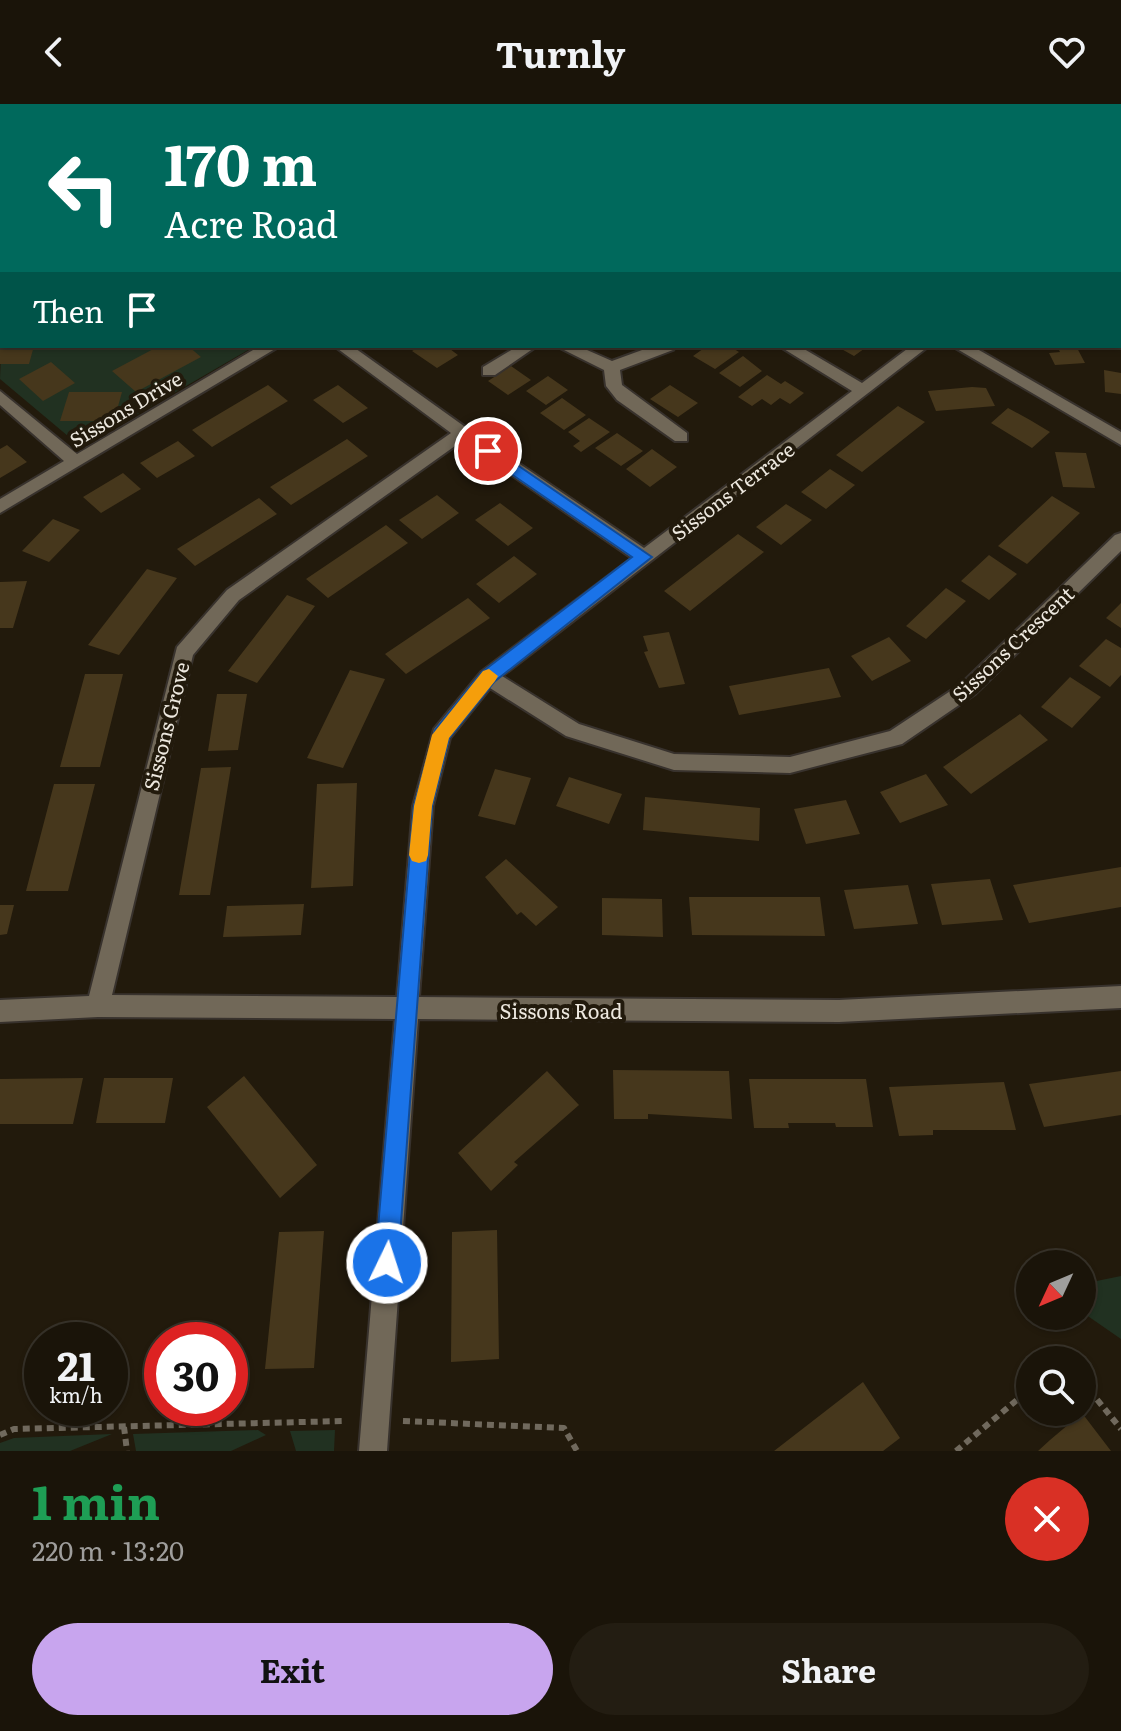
<!DOCTYPE html>
<html lang="en">
<head>
<meta charset="utf-8">
<style>
	:root { --surface:#1a1409; --page:#231d12; --text:#f1f3f6; --muted:#9f9e9c; --line:#38332a; --accent:#c8a5ee }
	body { margin:0; font-family:Literata,serif; background:var(--page); color:var(--text); height:100vh; display:flex; flex-direction:column; font-size:30px; white-space:nowrap }
	* { box-sizing:border-box; margin:0 }
	p { font-size:26px; color:var(--muted) }
	.icon { flex:none; width:44px; height:44px; fill:none; stroke:currentColor; stroke-width:2; stroke-linecap:round; stroke-linejoin:round }
	.map { position:relative; height:1347px; overflow:hidden }
	.side { display:flex; flex-direction:column; background:var(--surface); flex:1 }
	.side>* { flex:none }
	.guide { position:absolute; left:0px; top:0px; width:1122px; height:244px; box-shadow:0 2px 6px #0004,0 0 0 2px var(--line); background:#00695c; color:#fff; overflow:hidden }
	.needle { width:52px; rotate:226deg }
	.controls { position:absolute; left:1016px; top:1146px; display:grid; gap:16px }
	.controls a { display:grid; place-items:center; width:80px; height:80px; border-radius:50%; background:var(--surface); box-shadow:0 2px 6px #0004,0 0 0 2px var(--line); font-size:40px }
	.speed { position:absolute; left:24px; top:1218px; display:flex; gap:16px; font-size:40px; font-weight:700; text-align:center }
	.speed>* { display:grid; place-content:center; width:104px; height:104px; border-radius:50%; background:var(--surface); box-shadow:0 2px 6px #0004,0 0 0 2px var(--line); line-height:1 }
	.speed small { font-size:20px; font-weight:400 }
	.speed .limit { border:12px solid #d22; background:#fff; color:#111 }
	.pin { position:absolute; display:grid; place-items:center; width:68px; height:68px; color:#fff; margin:-34px; border:4px solid #fff; border-radius:50%; box-shadow:0 2px 8px #0007 }
	.me { position:absolute; width:88px; margin:-44px; rotate:4deg; stroke-linejoin:round; filter:drop-shadow(0 0 6px #0008) }
	.turn { display:flex; align-items:center; gap:28px; height:168px; padding:0 32px; font-size:36px }
	.turn .icon { width:104px; height:104px; stroke-width:2.5 }
	.turn b { display:block; font-size:56px; line-height:68px }
	.then { display:flex; align-items:center; height:76px; padding:0 32px; background:#0003; gap:16px; font-size:30px }
	.round { display:grid; place-items:center; flex:none; width:84px; height:84px; border-radius:42px; background:var(--page) }
	.head { display:flex; align-items:center; justify-content:space-between; height:136px; padding:0 32px }
	h1 { font-size:48px; font-weight:700; line-height:60px; color:#1e9e55 }
	.button { display:flex; gap:16px; margin-top:auto; padding:16px 32px }
	.button a { flex:1; height:92px; border-radius:48px; background:var(--accent); color:#111; font-size:32px; font-weight:700; line-height:92px; text-align:center }
	.button a+a { background:var(--page); color:var(--text) }
	header { display:flex; justify-content:space-between; align-items:center; height:104px; padding:0 32px; background:var(--surface); font-size:36px; font-weight:700 }
	.map>svg:first-child { display:block }
	.green { fill:#213121 }
	.building { fill:#46371c }
	.lines { fill:none; stroke-linecap:round; stroke-linejoin:round }
	.minor-casing { stroke:#38322d; stroke-width:4 }
	.path-far1 { stroke:#70695d; stroke-width:4; stroke-dasharray:4 3; stroke-linecap:butt }
	.path { stroke:#70695d; stroke-width:6; stroke-dasharray:7 5; stroke-linecap:butt }
	.minor { fill:#716858; fill-rule:evenodd }
	.route { fill:#1a73e8; stroke:#114b97; stroke-width:2 }
	.slow { fill:#f59e0b }
	.labels { text-anchor:middle; dominant-baseline:central; stroke-width:8; stroke-linejoin:round; paint-order:stroke }
	.street-label { font-size:20px; fill:#ede8df; stroke:#221a0c }
</style>
</head>
<body>
<header><svg class="icon" aria-label="back" viewBox="0 0 24 24"><path d="M15 5l-7 7 7 7"/></svg>Turnly<svg class="icon" aria-label="heart" viewBox="0 0 24 24"><path d="M12 20l-8-8c-3-5 5-10 8-4 3-6 11-1 8 4z"/></svg></header>
<div class="map">
<svg width="1121" height="1347" viewBox="0 0 1121 1347">
	<rect width="100%" height="100%" fill="#221a0c"/>
	<!-- green -->
	<path class="green" d="M413 0H780L409 2Z
		M2 225V242H255L81 343 0 275Z
		M1121 1172V1235L1082 1208V1180Z
		M258 1326 266 1331 231 1347H136L133 1330Z
		M335 1326 334 1347H296L290 1327Z
		M112 1330 70 1347H0V1339L14 1334Z"/>
	<!-- building -->
	<path class="building" d="M0 242H34L29 260H0Z
		M159 242H188L201 253 136 288 112 267Z
		M420 242H446L458 251 437 264 412 247Z
		M707 242H729L739 248 715 265 693 252Z
		M836 242H868L854 252Z
		M1057 242H1076L1085 259 1055 261 1049 249 1060 248Z
		M743 252 762 267 740 283 719 269Z
		M51 258 75 279 43 297 19 275Z
		M511 262 531 276 508 291 488 277Z
		M1104 266 1121 269V290L1105 288Z
		M767 271 781 280 785 277 804 289 790 300 780 294 771 301 762 295 752 302 738 293Z
		M548 272 568 286 546 301 526 287Z
		M268 281 288 297 212 343 192 326Z
		M338 281 368 304 343 319 313 296Z
		M670 281 698 299 678 313 650 295Z
		M972 283 986 284 995 302 936 307 928 287Z
		M69 288H122L114 317H60Z
		M562 294 586 311 564 326 540 309Z
		M898 302 925 318 862 368 836 351Z
		M1008 304 1030 316 1050 328 1032 344 991 319Z
		M589 314 610 328 581 348 573 342 580 337 568 328Z
		M617 329 643 347 621 362 595 344Z
		M347 335 368 352 291 401 270 383Z
		M178 337 195 352 157 374 140 359Z
		M7 341 27 358 0 374V345Z
		M652 345 677 363 650 383 626 365Z
		M1055 348 1086 349 1095 384 1063 383Z
		M830 365 855 381 826 405 801 388Z
		M123 369 141 385 101 409 83 393Z
		M437 391 459 409 422 435 399 416Z
		M1052 392 1080 409 1027 460 998 442Z
		M259 394 277 410 195 462 177 445Z
		M500 399 533 424 508 442 475 416Z
		M786 400 812 416 781 441 756 423Z
		M53 415 80 426 49 458 22 447Z
		M386 421 408 439 328 494 306 475Z
		M738 430 764 448 690 507 664 487Z
		M989 451 1017 470 989 496 961 477Z
		M514 452 537 470 499 499 476 480Z
		M147 465 177 474 119 551 88 541Z
		M27 477 13 524H0V478Z
		M946 484 966 497 926 535 906 522Z
		M287 491 315 502 257 579 228 567Z
		M468 494 490 514 406 570 385 550Z
		M1121 499V524L1106 514Z
		M669 528 685 580 659 584 644 548 648 547 643 532Z
		M889 533 911 557 872 577 851 552Z
		M1106 535 1121 544V571L1110 583 1079 562Z
		M829 564 841 593 739 611 729 582Z
		M350 566 385 575 343 664 307 654Z
		M85 570H123L100 663H60Z
		M1070 573 1101 593 1072 624 1041 603Z
		M217 590H247L238 646 208 647Z
		M1020 610 1048 636 971 690 943 663Z
		M231 663 210 791H179L201 664Z
		M495 665 531 674 515 721 478 712Z
		M926 670 948 701 900 719 880 688Z
		M569 673 622 690 609 720 556 702Z
		M357 679 353 782 311 784 317 680Z
		M54 680H95L68 787H26Z
		M645 693 760 704 759 737 643 726Z
		M846 696 860 730 806 740 794 705Z
		M506 755 558 803 536 822 521 808 517 811 485 773Z
		M1121 763V803L1029 819 1013 781Z
		M990 775 1003 816 942 821 931 780Z
		M908 781 918 820 854 825 844 786Z
		M689 793H820L825 832 692 831Z
		M602 794 662 795 663 833 602 831Z
		M304 800 301 831 223 833 227 802Z
		M0 801H14L7 830 0 831Z
		M613 966 729 967 732 1015 648 1010V1015H614Z
		M547 967 579 1001 514 1058 518 1061 491 1087 458 1049Z
		M1121 967V1011L1044 1023 1029 980Z
		M244 972 317 1061 280 1094 207 1003Z
		M83 974 73 1020H0V975Z
		M104 974H173L165 1019H96Z
		M749 975H866L873 1023H836L835 1019H788L789 1024H754Z
		M1004 978 1016 1026H933V1031L899 1032 889 983Z
		M497 1126 499 1255 451 1258 452 1128Z
		M324 1127 314 1264 265 1265 279 1128Z
		M863 1278 900 1334 883 1347H774Z
		M1082 1309 1111 1347H1038L1050 1336Z"/>
	<g class="lines">
		<!-- minor casing -->
		<g class="minor-casing">
			<path id="minor" d="M15 0H29L30 2H16Z
				M1021 0H1037L1038 2H1022Z
				M1120 37H1121V46H1120Z
				M2 41V49L0 50V42Z
				M1121 84V93H1120V84Z
				M2 207V217L0 218V208Z
				M260 242H280L0 409V395L64 357 0 301V287L77 350Z
				M334 242H352L468 325 644 444 852 287 779 242H799L862 279 911 242H929L502 572 579 620 674 650 790 653 890 627 961 580 1115 431 1121 429V447L975 590 902 640 790 669 674 666 566 632 490 584 450 634 433 702 419 893 839 896 1121 882V904L839 918 418 915 387 1347H359L395 915 98 913 0 918V896L89 892 177 543 227 486 451 329ZM462 337 632 454 481 568 434 625 413 702 397 893 112 891 193 551 239 496Z
				M518 242H537L495 271H483V263Z
				M556 242H578L612 257 653 242H676L673 246 620 266 622 281 687 329V337H675L617 296 606 282 604 266Z
				M952 242H972L1121 328V341Z"/>
		</g>
		<!-- path-far1 -->
		<path class="path-far1" d="M428 2 432 0"/>
		<!-- path -->
		<path class="path" d="M1082 1277 1121 1325
			M403 1317 564 1324 577 1347
			M124 1323 127 1347
			M0 1331 14 1325 345 1317
			M956 1347 1030 1285"/>
		<!-- minor -->
		<use href="#minor" class="minor"/>
	</g>
	<!-- route -->
	<path class="route" d="M488 341 652 453 494 578 449 634 432 702 398 1159 395 1167 387 1170 378 1167 375 1159 414 702 435 626 482 568 632 453 482 350 480 347Z"/>
	<!-- slow -->
	<path class="slow" d="M489 565 498 572 495 577 449 634 432 702 428 751 426 757 419 759 412 757 409 751 414 702 432 631 483 567Z"/>
	<g class="labels">
		<!-- street labels -->
		<g class="street-label">
			<text transform="translate(125 304) rotate(-31)">Sissons Drive</text>
			<text transform="translate(732 386) rotate(-37)">Sissons Terrace</text>
			<text transform="translate(1012 539) rotate(-43)">Sissons Crescent</text>
			<text transform="translate(165 622) rotate(-76)">Sissons Grove</text>
			<text x="561" y="906">Sissons Road</text>
		</g>
	</g>
</svg>
<div class="controls">
<a><svg class="needle" viewBox="-14 -14 28 28"><path d="M0-13l5 13h-10z" fill="#e53935"/><path d="M0 13l5-13h-10z" fill="#9f9e9c"/></svg></a>
<a><svg class="icon" aria-label="search" viewBox="0 0 24 24"><circle cx="10" cy="10" r="6"/><path d="M15 15l6 6"/></svg></a>
</div>
<div class="speed"><div>21<small>km/h</small></div><div class="limit">30</div></div>
<div class="pin" style="left:488px;top:347px;background:#d93025"><svg class="icon" aria-label="arrive" viewBox="0 0 24 24"><path d="M6 21V4h12l-3 4 3 4H6"/></svg></div>
<svg class="me" style="left:387px;top:1159px" viewBox="-20 -20 40 40"><circle r="17" fill="#1a73e8" stroke="#fff" stroke-width="3"/><path d="M0-11L8 9 0 5-8 9z" fill="#fff"/></svg>
<div class="guide">
<div class="turn"><svg class="icon" aria-label="left" viewBox="0 0 24 24"><path d="M17 20v-9H6M10 6l-5 5 5 5"/></svg><div><b>170 m</b>Acre Road</div></div>
<div class="then">Then<svg class="icon" aria-label="arrive" viewBox="0 0 24 24"><path d="M6 21V4h12l-3 4 3 4H6"/></svg></div>
</div>
</div>
<section class="side">
<div class="head"><div><h1>1 min</h1><p>220 m · 13:20</p></div><a class="round" style="background:#d93025;color:#fff"><svg class="icon" aria-label="close" viewBox="0 0 24 24"><path d="M6 6l12 12M18 6L6 18"/></svg></a></div>
<div class="button"><a>Exit</a><a>Share</a></div>
</section>
</body>
</html>
